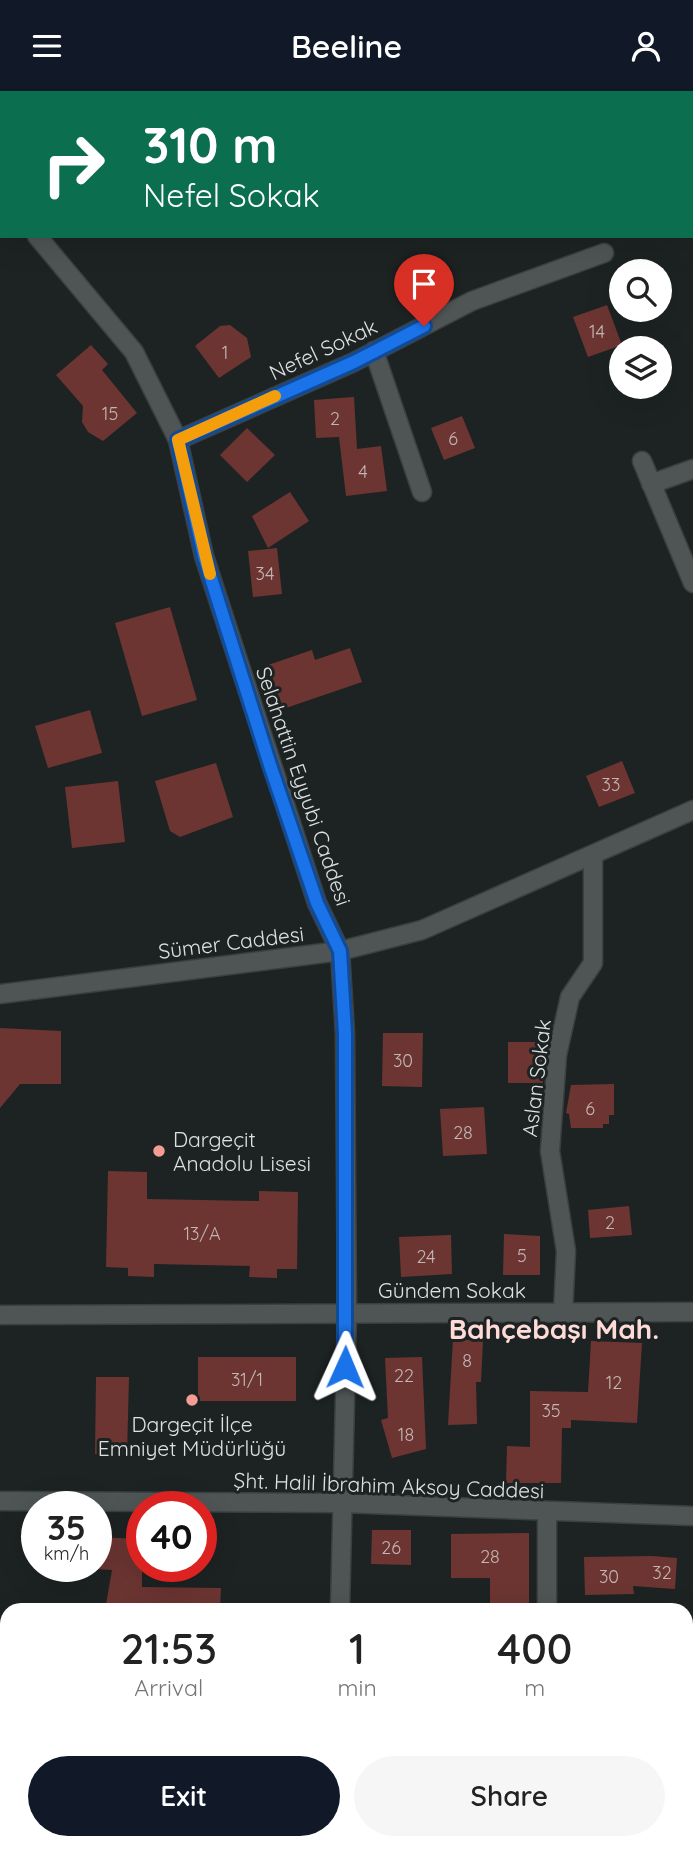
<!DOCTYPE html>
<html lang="en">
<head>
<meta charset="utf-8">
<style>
	:root { --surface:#fff; --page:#f6f6f6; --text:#222; --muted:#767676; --accent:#111827 }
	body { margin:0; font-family:Quicksand,sans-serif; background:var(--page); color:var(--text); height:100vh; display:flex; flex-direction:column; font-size:26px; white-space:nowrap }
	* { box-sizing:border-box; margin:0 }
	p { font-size:23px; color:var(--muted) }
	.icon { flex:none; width:38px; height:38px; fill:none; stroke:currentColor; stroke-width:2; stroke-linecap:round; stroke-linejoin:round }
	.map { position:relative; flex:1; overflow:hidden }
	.side { position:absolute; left:0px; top:1512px; width:693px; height:247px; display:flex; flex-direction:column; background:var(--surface); border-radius:21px 21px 0 0; box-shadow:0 7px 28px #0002 }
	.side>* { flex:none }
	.hud { position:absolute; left:0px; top:0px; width:693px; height:147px; box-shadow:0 7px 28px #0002; background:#0b6e4f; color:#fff; overflow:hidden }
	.controls { position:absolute; left:609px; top:168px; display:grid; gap:14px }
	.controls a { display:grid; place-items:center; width:63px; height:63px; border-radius:50%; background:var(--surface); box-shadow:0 7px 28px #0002; font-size:35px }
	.speed { position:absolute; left:21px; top:1400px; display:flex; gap:14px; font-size:35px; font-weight:700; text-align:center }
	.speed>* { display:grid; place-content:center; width:91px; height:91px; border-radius:50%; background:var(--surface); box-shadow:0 7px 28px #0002; line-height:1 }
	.speed small { font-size:18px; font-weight:400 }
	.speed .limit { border:10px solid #d22; background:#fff; color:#111 }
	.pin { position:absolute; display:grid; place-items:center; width:60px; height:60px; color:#fff; margin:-72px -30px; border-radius:50% 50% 50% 0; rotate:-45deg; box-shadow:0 0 7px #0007 }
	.pin .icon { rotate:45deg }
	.me { position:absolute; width:77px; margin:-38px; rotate:1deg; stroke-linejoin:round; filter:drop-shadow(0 0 5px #0008) }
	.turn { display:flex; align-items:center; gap:24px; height:147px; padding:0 28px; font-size:32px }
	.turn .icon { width:91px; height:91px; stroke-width:2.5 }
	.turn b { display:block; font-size:49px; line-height:60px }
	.eta { display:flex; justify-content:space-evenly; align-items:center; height:119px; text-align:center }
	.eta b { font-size:42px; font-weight:600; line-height:49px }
	.primary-button { display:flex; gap:14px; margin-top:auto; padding:14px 28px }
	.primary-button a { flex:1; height:80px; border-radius:42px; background:var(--accent); color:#fff; font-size:28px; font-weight:600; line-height:80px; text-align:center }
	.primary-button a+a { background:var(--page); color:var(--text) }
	header { display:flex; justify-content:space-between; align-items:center; height:91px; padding:0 28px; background:var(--accent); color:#fff; font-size:32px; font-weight:600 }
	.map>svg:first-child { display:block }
	.green { fill:#0c3d3c }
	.building { fill:#6c3532 }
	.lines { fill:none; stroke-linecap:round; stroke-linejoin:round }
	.minor-casing { stroke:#3a3f3f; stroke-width:21 }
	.minor { stroke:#4e5554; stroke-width:18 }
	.route-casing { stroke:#114b97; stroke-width:18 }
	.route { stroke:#1a73e8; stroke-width:12 }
	.slow { stroke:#f59e0b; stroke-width:12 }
	.poi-dot { fill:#f59c95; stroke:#1d2323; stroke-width:2.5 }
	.labels { text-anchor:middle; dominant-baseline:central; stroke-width:6; stroke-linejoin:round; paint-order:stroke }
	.number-label { font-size:18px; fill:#c1b6b4 }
	.street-label { font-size:21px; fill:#dde1e0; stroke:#1d2323 }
	.poi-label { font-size:21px; fill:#dde1e0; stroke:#1d2323; text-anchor:start }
	.district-label { font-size:28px; font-weight:bold; fill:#fedbd7; stroke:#1d2323 }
</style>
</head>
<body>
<header><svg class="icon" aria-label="menu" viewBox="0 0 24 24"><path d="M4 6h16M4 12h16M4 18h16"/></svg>Beeline<svg class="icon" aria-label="person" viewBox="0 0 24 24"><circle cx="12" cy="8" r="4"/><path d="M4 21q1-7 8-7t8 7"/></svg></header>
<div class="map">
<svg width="693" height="1758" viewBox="0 0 693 1758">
	<rect width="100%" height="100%" fill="#1d2323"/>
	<!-- green -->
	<path class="green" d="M7 1624V1743H0V1642Z"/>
	<!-- building -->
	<path class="building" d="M607 214 622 254 588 266 573 226Z
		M230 234 247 247 251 266 219 287 195 255 220 235Z
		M91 254 108 273 102 279 137 322 103 350 88 341 82 331 83 315 56 284Z
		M354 306 357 358 381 355 387 400 346 405 339 346 316 347 314 309Z
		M462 325 475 357 444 369 431 337Z
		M247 337 275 364 247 391 220 364Z
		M290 401 309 430 268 457 252 425Z
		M277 457 282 503 253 506 248 460Z
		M170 516 197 609 142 625 115 532Z
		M350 557 362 591 283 618 268 574 312 559 315 569Z
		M90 619 102 662 48 677 35 635Z
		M622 670 635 702 599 716 586 685Z
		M216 672 233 726 180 746 170 740 155 690Z
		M118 690 125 751 72 757 65 696Z
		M0 937 61 940V993H20L0 1017Z
		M383 942H423L422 996 382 995Z
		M508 951H543V992H508Z
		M614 993V1024H609V1033H603V1037H571L569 1023 566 1022 571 994Z
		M484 1016 487 1063 443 1065 440 1018Z
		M108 1080 147 1081V1108L259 1110V1100L298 1101 297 1178H277V1187L249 1186 250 1175 154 1173V1186L128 1185V1177L106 1176Z
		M629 1115 632 1144 590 1147 588 1119Z
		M504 1143 540 1145V1184H503Z
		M451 1144 452 1183 401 1186 399 1146Z
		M453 1248 483 1250 481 1291H476L477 1333 448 1334Z
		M591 1250 642 1252 637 1332 571 1329V1337H562L561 1392H506L507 1355 530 1356V1300L588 1301Z
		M198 1266H296V1310H198Z
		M422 1266 426 1358 392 1367 381 1329 388 1327 385 1267Z
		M96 1286H129L127 1364 95 1363Z
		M372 1439H411V1474L371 1473Z
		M529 1442V1519H490V1487H451V1443Z
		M96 1446 142 1448V1496L221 1497 220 1519H105L112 1479 96 1478Z
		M652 1465 677 1467 675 1498 633 1495 634 1503 585 1504 584 1466Z"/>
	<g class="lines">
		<!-- minor casing -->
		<g class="minor-casing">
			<path id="minor" d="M667 0 668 2
				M67 2 69 0
				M691 37 693 40
				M0 65 2 64
				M0 104 2 106
				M37 145 134 261 178 349 204 465 317 812 340 860 345 943 347 1222 340 1519
				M374 260 422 401
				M178 349 354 271 472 210 604 162
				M642 370 693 492
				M651 393 693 378
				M0 903 340 860 422 839 693 719
				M563 1222 566 1160 550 1060 557 964 570 906 593 872V764
				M0 1224 693 1221
				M0 1410 342 1412 693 1425
				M547 1422V1519
				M550 1752V1758
				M222 1758H305
				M338 1758V1752"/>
		</g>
		<!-- minor -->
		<use href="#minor" class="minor"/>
	</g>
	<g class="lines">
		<!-- route casing -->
		<g class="route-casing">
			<path id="route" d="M345 1276V943L340 860 317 812 270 674 204 465 178 349 354 271 424 235"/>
		</g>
		<!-- route -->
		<use href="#route" class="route"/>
		<!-- slow -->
		<path class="slow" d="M210 483 178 349 275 305"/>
	</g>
	<!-- markers -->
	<g class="poi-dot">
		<circle cx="159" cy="1060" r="7"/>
		<circle cx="192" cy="1309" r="7"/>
	</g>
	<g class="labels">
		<!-- number labels -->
		<g class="number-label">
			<text x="597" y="240">14</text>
			<text x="225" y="261">1</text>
			<text x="110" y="322">15</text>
			<text x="335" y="327">2</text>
			<text x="453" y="347">6</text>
			<text x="363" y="380">4</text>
			<text x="265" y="482">34</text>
			<text x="611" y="693">33</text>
			<text x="403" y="969">30</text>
			<text x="590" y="1017">6</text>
			<text x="463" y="1041">28</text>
			<text x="610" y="1131">2</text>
			<text x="202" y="1142">13/A</text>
			<text x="522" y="1164">5</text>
			<text x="426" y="1165">24</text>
			<text x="467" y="1269">8</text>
			<text x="404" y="1284">22</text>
			<text x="247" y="1288">31/1</text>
			<text x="614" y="1291">12</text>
			<text x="551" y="1319">35</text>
			<text x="406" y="1343">18</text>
			<text x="391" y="1456">26</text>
			<text x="490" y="1465">28</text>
			<text x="662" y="1481">32</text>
			<text x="609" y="1485">30</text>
		</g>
		<!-- street labels -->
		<g class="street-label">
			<text transform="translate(323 258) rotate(-25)">Nefel Sokak</text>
			<text transform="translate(304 695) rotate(71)">Selahattin Eyyubi Caddesi</text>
			<text transform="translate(231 851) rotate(-7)">Sümer Caddesi</text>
			<text transform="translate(536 987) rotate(-83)">Aslan Sokak</text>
			<text x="452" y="1199">Gündem Sokak</text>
			<text transform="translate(389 1394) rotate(2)">Şht. Halil İbrahim Aksoy Caddesi</text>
		</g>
		<!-- poi labels -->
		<g class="poi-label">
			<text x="173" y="1048">Dargeçit<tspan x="173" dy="24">Anadolu Lisesi</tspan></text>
			<text x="192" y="1333" text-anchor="middle">Dargeçit İlçe<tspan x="192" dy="24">Emniyet Müdürlüğü</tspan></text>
		</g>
		<!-- district labels -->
		<g class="district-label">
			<text x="554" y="1237">Bahçebaşı Mah.</text>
		</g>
	</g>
</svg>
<div class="controls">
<a><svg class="icon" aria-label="search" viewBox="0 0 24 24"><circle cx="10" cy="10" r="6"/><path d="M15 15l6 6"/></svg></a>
<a><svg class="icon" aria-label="layers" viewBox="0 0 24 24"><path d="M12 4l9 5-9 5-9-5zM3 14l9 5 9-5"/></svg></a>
</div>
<div class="speed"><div>35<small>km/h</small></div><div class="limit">40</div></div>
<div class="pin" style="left:424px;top:235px;background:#d93025"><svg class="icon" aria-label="arrive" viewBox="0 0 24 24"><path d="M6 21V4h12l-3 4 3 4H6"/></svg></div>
<svg class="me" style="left:345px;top:1276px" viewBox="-20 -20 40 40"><path d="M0-17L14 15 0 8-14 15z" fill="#1a73e8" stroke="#fff" stroke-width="4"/></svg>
<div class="hud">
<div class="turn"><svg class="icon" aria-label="right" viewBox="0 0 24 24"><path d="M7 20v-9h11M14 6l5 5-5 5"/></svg><div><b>310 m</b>Nefel Sokak</div></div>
</div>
<section class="side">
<div class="eta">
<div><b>21:53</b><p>Arrival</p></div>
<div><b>1</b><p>min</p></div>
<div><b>400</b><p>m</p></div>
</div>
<div class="primary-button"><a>Exit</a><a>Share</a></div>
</section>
</div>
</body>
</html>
